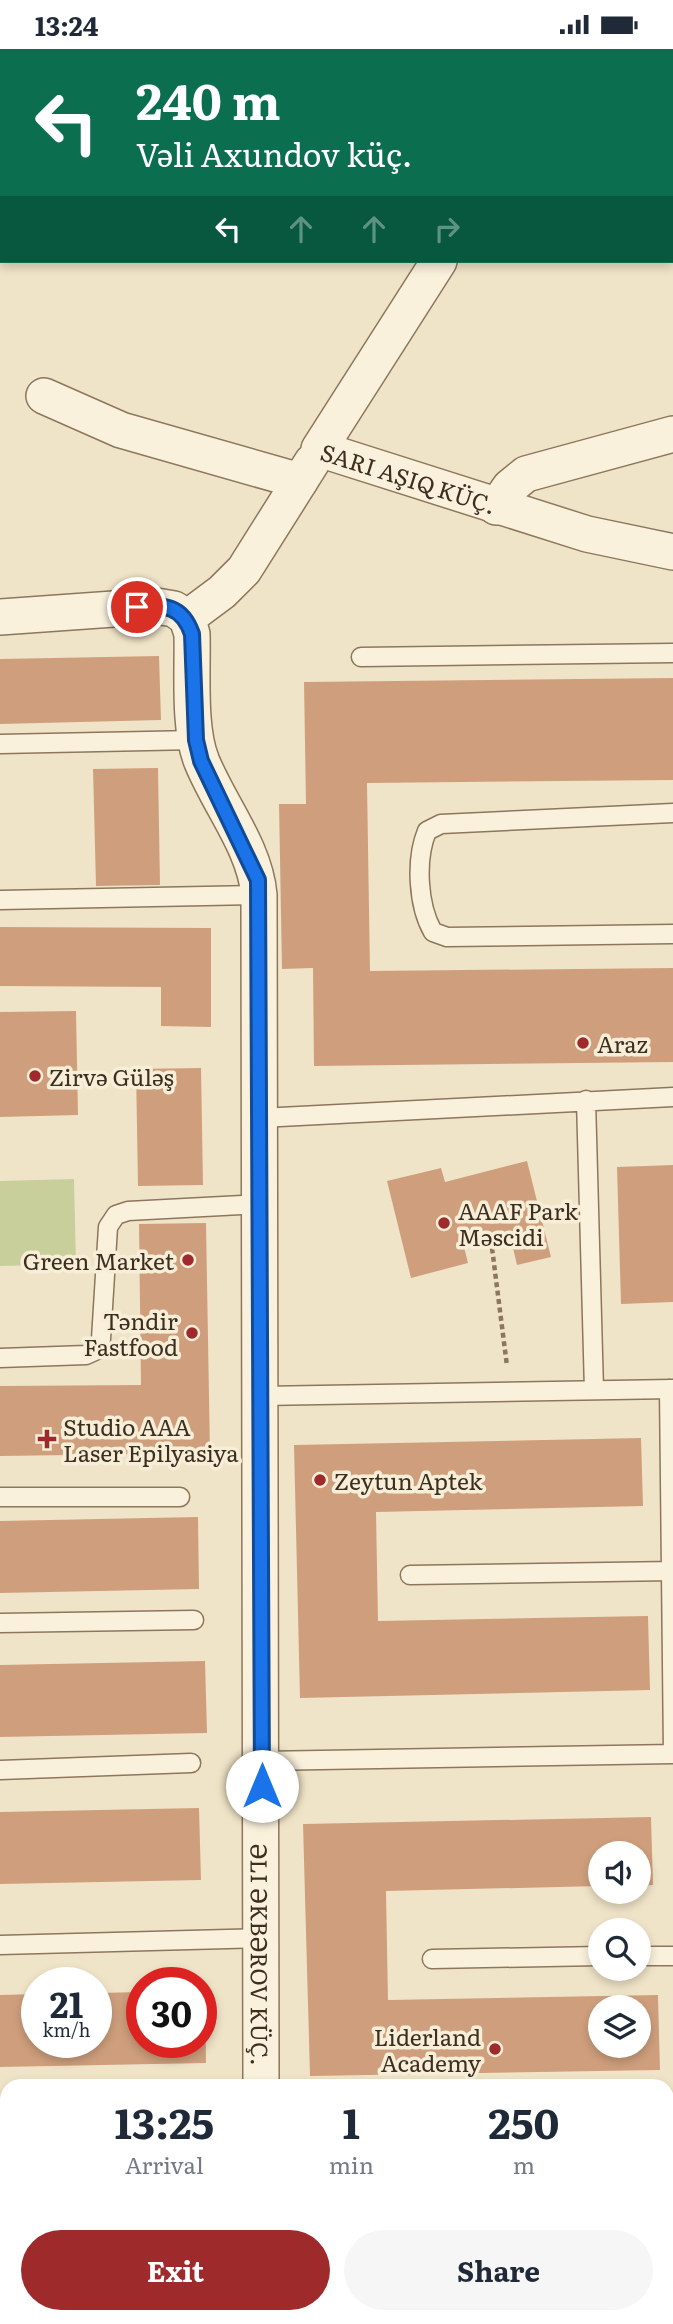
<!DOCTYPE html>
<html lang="en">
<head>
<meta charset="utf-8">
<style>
	:root { --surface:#fff; --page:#f6f6f7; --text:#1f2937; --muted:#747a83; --accent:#9e2a2b }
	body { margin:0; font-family:Literata,serif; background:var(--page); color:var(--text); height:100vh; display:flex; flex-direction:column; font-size:26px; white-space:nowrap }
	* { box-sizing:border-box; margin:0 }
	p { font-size:23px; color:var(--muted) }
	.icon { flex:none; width:38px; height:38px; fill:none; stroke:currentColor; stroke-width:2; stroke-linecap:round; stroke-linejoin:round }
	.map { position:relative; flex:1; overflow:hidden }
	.sheet { position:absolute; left:0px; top:2030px; width:674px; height:245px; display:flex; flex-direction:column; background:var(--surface); border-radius:21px 21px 0 0; box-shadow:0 4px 10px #0003 }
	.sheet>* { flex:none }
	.banner { position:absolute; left:0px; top:0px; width:674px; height:214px; box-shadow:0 4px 10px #0003; background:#0b6e4f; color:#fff; overflow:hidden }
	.buttons { position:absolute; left:588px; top:1792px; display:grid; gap:14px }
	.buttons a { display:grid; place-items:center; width:63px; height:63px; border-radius:50%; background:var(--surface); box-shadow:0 4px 10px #0003; font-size:35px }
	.speed { position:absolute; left:21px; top:1918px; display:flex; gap:14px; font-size:35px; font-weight:700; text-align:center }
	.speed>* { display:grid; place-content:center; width:91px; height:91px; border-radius:50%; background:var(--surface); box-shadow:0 4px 10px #0003; line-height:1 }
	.speed small { font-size:18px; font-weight:400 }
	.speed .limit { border:10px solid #d22; background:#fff; color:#111 }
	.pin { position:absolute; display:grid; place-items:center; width:60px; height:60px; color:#fff; margin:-30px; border:4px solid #fff; border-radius:50%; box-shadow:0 2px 7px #0007 }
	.me { position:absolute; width:77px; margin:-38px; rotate:0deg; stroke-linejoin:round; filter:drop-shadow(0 0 5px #0008) }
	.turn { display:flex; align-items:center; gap:24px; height:147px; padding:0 21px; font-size:32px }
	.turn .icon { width:91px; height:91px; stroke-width:2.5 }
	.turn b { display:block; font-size:49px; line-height:60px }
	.lanes { display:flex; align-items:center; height:66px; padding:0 21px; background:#0003; justify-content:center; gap:35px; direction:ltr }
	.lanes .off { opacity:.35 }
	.eta { display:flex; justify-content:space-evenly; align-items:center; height:119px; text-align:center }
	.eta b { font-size:42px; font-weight:700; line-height:49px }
	.cta { display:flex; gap:14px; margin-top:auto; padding:14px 21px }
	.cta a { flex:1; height:80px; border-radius:42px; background:var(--accent); color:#fff; font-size:28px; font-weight:700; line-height:80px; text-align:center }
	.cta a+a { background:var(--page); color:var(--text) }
	.status { display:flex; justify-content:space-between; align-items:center; height:49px; padding:0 35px; background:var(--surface); direction:ltr }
	.status svg { height:19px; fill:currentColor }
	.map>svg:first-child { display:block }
	.green { fill:#c9cf9b }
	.building { fill:#cf9f7d; fill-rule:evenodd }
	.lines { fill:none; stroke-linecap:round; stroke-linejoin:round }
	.service-casing { stroke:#8d765c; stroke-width:21 }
	.minor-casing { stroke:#8d765c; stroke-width:38 }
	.path { stroke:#8d765c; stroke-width:4.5; stroke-dasharray:5 3.5; stroke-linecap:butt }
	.service { stroke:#faf1dc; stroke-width:18 }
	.minor { stroke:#faf1dc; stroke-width:35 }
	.route-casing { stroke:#114b97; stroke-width:18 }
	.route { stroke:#1a73e8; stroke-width:12 }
	.poi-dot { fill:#9e2a2b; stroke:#f7eed8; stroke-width:2.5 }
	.labels { text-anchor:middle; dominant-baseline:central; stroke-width:7; stroke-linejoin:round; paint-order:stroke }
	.street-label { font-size:23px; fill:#3d2e20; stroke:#f7eed8 }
	.poi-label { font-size:23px; fill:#3d2e20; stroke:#f7eed8; text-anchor:start }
</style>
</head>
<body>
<div class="status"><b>13:24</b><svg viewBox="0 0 49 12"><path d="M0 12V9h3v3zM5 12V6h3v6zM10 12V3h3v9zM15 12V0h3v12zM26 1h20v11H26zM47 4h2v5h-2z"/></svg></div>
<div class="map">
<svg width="673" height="2275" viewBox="0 0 673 2275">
	<rect width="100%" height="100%" fill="#f0e4c8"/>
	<!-- green -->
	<path class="green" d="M74 1130 76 1215 0 1217V1132Z"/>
	<!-- building -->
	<path class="building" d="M159 607 161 671 0 675V610Z
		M673 629V731L367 734 370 922 673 919V1013L314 1017 313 919 282 920 279 755H306L304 633Z
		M158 719 160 836 96 837 93 720Z
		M0 878 211 879V978L161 977V938L0 937Z
		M76 962 78 1066 0 1068V963Z
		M201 1019 203 1136 138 1137 136 1020Z
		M527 1112 551 1208 517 1216 510 1186 464 1198 468 1214 411 1229 387 1132 441 1119 445 1133Z
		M673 1116V1253L621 1255 617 1118Z
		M206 1174 210 1404 0 1407V1337L141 1336 139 1175Z
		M641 1389 643 1457 376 1463 378 1572 648 1567 650 1641 300 1649 294 1396Z
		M198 1468 199 1540 0 1544V1472Z
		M205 1612 207 1684 0 1688V1616Z
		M199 1759 201 1831 0 1835V1763Z
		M651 1768 653 1836 639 1837V1804H600V1837L386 1842 388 1951 658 1946 660 2021 310 2027 303 1775ZM600 1958H639V1997H600Z
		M201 1942H205L206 2014 0 2018V1946L37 1945V1993H96V1944L142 1943V1993H201Z
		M0 2238H7V2268H89V2271L192 2268V2272H208V2275H0Z
		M287 2268H438V2272L287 2275Z
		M473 2268H628V2275L473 2274Z"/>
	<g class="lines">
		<!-- service casing -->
		<g class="service-casing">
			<path id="service" d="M361 608 673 604
				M0 695 196 691
				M673 764 441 775 427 782C415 811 418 857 433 883L447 888 673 885
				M0 851 259 846
				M586 1051 594 1341
				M260 1069 673 1048
				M0 1309 86 1306 97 1301 101 1290 108 1178 116 1166 128 1162 260 1155
				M669 1340 673 1705
				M261 1347 673 1340
				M0 1448H180
				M410 1526 673 1522
				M0 1574 194 1571
				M262 1712 673 1705
				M0 1721 191 1714
				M0 1896 262 1889
				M639 1907H673
				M432 1910 600 1907
				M667 2070H673
				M459 2268V2275"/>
		</g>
		<!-- minor casing -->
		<g class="minor-casing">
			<g id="minor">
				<path d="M186 0 188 2"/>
				<path d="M578 2 579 0"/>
				<path d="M0 18H2"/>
				<path id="s1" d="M439 212 319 400 587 485 673 503"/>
				<path d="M44 347 121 381 300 432"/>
				<path d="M496 458 510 438 526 425 673 385"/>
				<path d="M0 568 156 557 174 560 187 569"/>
				<path id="s2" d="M187 569 192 585C193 622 188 680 202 713 220 757 255 799 259 846L261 2037"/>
				<path d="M187 569 222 543 244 521 312 413"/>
				<path d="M263 2268V2275"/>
			</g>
		</g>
		<!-- path -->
		<path class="path" d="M491 1191 507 1317
			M0 2075H7"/>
		<!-- service -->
		<use href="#service" class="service"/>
		<!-- minor -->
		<use href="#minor" class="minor"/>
	</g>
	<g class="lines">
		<!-- route casing -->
		<g class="route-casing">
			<path id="route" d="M137 558C165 556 182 556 192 585L196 691 201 712 258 831 262 1737"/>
		</g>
		<!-- route -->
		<use href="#route" class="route"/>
	</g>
	<!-- markers -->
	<g class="poi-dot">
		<circle cx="583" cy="994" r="7"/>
		<circle cx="35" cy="1027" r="7"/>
		<circle cx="444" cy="1174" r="7"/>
		<circle cx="188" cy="1211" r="7"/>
		<circle cx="192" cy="1284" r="7"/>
		<path d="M43.5 1379.5h7v7h7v7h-7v7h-7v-7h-7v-7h7z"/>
		<circle cx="320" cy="1431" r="7"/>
		<circle cx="495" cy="2000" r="7"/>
	</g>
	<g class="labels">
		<!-- street labels -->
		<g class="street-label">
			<text stroke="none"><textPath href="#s1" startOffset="317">SARI AŞIQ KÜÇ.</textPath></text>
			<text stroke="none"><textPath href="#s2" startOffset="1351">ƏLI ƏKBƏROV KÜÇ.</textPath></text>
		</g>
		<!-- poi labels -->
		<g class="poi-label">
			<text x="597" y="994">Araz</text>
			<text x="49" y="1027">Zirvə Güləş</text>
			<text x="458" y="1161">AAAF Park<tspan x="458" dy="26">Məscidi</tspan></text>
			<text x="174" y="1211" text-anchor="end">Green Market</text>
			<text x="178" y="1271" text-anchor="end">Təndir<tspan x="178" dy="26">Fastfood</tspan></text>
			<text x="63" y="1377">Studio AAA<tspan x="63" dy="26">Laser Epilyasiya</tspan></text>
			<text x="334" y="1431">Zeytun Aptek</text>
			<text x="481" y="1987" text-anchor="end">Liderland<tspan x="481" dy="26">Academy</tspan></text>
		</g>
	</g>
</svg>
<div class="buttons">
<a><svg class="icon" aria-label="sound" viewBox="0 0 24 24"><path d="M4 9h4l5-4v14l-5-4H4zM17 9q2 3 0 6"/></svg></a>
<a><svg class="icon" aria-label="search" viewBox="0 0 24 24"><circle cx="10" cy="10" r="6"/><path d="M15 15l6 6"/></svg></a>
<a><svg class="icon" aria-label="layers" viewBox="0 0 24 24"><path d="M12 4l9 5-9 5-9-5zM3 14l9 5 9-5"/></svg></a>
</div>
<div class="speed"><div>21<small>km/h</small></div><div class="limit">30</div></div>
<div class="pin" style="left:137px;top:558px;background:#d93025"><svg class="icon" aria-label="arrive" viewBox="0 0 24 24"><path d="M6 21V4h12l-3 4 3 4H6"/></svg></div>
<svg class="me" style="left:262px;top:1737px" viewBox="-20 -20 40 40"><circle r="19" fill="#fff"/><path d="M0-13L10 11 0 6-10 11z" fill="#1a73e8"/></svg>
<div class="banner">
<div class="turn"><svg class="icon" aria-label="left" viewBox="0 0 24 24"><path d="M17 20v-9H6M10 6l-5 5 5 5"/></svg><div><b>240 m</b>Vəli Axundov küç.</div></div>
<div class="lanes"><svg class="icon" aria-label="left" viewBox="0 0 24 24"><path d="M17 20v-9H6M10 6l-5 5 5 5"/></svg><svg class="icon off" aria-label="ahead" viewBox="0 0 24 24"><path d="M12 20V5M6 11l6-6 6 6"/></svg><svg class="icon off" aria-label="ahead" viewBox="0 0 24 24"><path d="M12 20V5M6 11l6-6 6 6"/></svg><svg class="icon off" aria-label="right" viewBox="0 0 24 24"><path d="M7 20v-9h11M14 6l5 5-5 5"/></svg></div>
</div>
<section class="sheet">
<div class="eta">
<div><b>13:25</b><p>Arrival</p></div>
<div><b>1</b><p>min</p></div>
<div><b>250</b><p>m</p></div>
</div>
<div class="cta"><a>Exit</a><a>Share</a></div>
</section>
</div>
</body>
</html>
